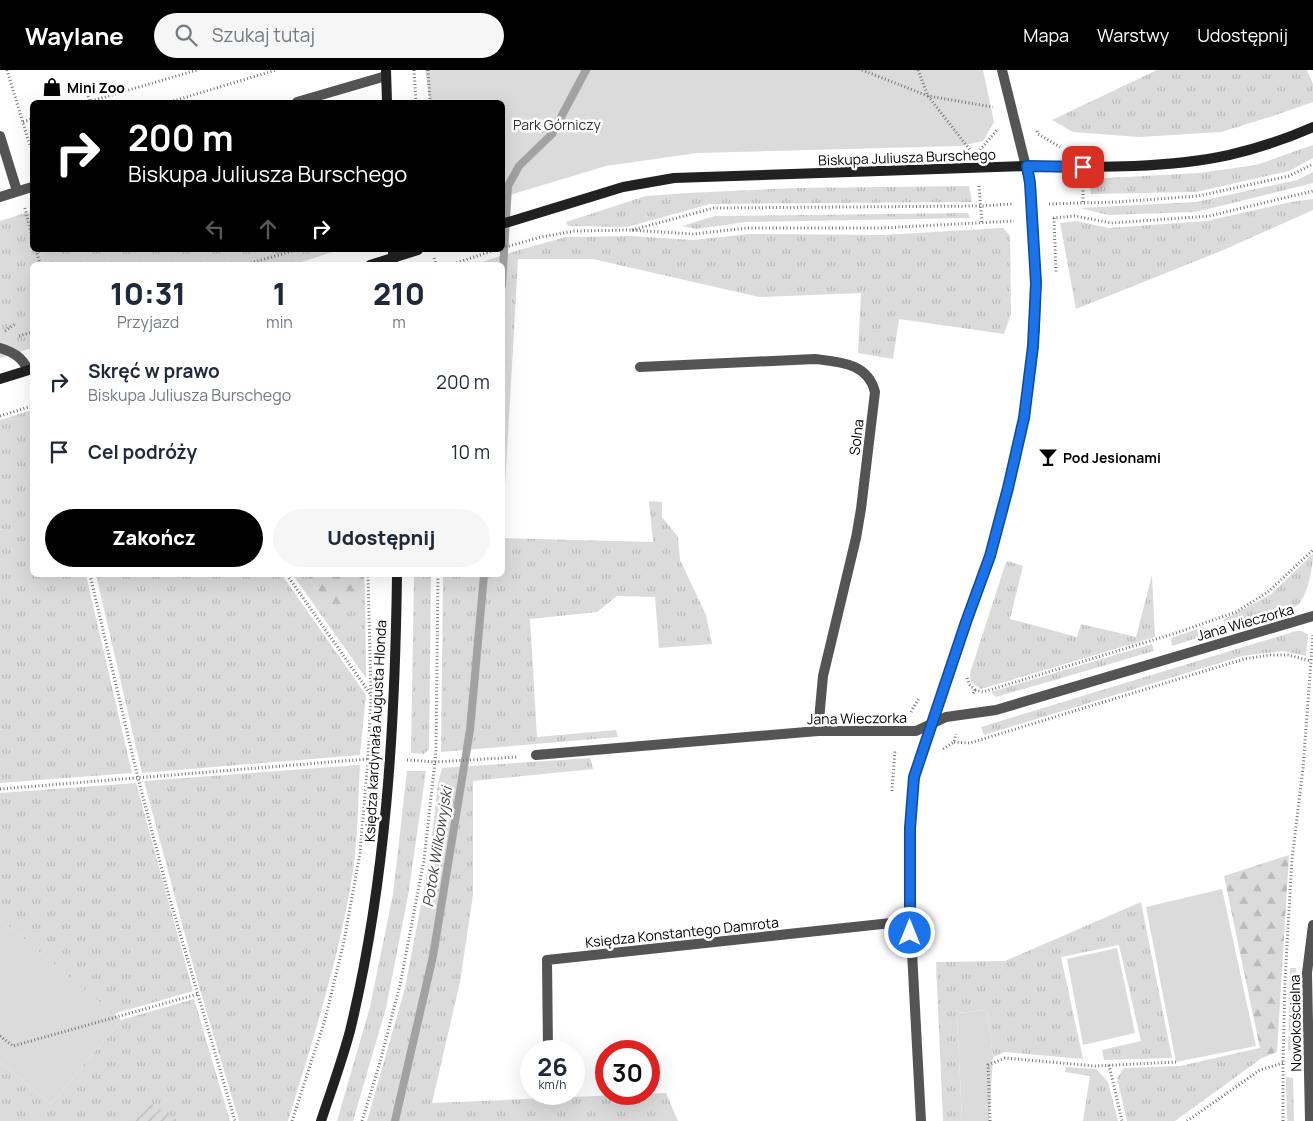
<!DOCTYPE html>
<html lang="pl">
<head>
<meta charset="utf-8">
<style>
	:root { --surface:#fff; --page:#f6f6f7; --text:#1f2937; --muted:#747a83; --accent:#000 }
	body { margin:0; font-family:Manrope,sans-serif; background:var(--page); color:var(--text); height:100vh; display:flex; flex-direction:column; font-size:19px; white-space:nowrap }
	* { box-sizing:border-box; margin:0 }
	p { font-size:16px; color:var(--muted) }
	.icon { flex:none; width:28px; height:28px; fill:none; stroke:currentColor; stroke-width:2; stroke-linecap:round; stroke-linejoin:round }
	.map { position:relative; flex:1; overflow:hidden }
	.details { position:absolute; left:30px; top:192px; width:475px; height:315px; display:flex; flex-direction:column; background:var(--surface); border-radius:8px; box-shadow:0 5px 20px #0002 }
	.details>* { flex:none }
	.banner { position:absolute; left:30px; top:30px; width:475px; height:152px; border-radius:8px; box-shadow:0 5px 20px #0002; background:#000; color:#fff; overflow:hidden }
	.speed { position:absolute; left:520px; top:970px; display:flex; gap:10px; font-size:25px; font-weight:700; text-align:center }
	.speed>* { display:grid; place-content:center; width:65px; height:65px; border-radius:50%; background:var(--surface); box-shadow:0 5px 20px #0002; line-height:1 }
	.speed small { font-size:12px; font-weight:400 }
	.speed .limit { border:8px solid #d22; background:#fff; color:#111 }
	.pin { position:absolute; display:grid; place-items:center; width:42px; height:42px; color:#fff; margin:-21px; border-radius:10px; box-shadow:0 2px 8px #0006 }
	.me { position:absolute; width:55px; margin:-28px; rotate:0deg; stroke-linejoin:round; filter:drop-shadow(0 0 4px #0008) }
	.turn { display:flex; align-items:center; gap:18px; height:105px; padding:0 15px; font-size:22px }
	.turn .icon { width:65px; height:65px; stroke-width:2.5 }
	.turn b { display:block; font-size:35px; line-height:42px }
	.lanes { display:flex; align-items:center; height:48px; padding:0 15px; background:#0003; justify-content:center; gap:25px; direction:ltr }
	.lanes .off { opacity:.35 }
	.eta { display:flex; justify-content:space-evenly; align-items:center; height:85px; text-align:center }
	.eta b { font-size:30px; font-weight:800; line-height:35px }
	.button { display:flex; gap:10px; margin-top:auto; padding:10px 15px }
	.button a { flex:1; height:58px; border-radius:30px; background:var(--accent); color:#fff; font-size:20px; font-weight:800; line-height:58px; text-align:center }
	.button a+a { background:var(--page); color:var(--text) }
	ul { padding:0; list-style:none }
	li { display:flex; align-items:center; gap:15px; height:70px; padding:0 15px }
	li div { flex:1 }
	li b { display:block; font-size:19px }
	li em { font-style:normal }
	header { display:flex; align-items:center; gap:30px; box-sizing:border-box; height:70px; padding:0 25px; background:var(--accent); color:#fff }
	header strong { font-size:24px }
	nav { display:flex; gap:28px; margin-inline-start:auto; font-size:18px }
	.search { width:350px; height:45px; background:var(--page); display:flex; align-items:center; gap:12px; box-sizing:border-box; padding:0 18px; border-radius:28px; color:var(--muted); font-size:19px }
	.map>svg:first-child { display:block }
	.grass { fill:url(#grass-tufts) }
	.forest { fill:url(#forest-firs) }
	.park { fill:#dbdbdb }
	.garden { fill:url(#garden-furrows) }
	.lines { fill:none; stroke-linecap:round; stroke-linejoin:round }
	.stream { stroke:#a2a2a2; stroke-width:8 }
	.path { stroke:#767676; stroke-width:3; stroke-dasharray:1 2.5; stroke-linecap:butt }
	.lane { stroke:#545454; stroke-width:10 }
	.street { stroke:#545454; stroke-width:10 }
	.secondary { stroke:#212121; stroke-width:10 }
	.route-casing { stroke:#114b97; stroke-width:12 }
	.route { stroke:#1a73e8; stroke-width:9 }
	.labels { text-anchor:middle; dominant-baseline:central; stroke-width:5; stroke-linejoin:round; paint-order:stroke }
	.poi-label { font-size:14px; font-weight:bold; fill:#000; stroke:#fff; text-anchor:start }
	.park-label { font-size:14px; fill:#323232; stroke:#fff }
	.street-label { font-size:14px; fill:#000; stroke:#fff }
	.water-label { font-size:15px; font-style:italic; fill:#434343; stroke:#fff }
</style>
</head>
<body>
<header>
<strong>Waylane</strong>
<div class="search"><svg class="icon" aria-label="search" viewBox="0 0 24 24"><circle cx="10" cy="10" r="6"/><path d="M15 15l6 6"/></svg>Szukaj tutaj</div>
<nav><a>Mapa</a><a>Warstwy</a><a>Udostępnij</a></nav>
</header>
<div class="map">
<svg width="1313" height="1051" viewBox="0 0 1313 1051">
	<defs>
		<pattern id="grass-tufts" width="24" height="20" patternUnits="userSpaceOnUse" patternTransform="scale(1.25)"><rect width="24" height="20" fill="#dbdbdb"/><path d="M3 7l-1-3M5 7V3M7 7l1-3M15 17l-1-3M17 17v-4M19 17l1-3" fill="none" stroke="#bababa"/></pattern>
		<pattern id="forest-firs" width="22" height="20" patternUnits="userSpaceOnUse" patternTransform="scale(1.25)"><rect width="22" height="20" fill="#dbdbdb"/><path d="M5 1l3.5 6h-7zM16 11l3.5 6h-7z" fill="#bababa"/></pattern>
		<pattern id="garden-furrows" width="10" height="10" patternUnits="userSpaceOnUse" patternTransform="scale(1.25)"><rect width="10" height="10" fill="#dbdbdb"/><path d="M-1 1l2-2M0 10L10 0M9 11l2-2" fill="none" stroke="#bababa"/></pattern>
	</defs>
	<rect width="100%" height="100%" fill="#fff"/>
	<!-- grass -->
	<path class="grass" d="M1157 0H1307L1313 14V32L1276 45 1221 62 1140 67 1073 62 1052 50Z
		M1313 75V88L1289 101 1196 122 1091 124 1089 109 1199 103 1256 95Z
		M1313 102V113L1196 142 1108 145 1080 138 1196 132 1297 110Z
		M969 116 972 132 710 134 627 157 568 156 566 152 646 126 688 123 797 118Z
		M1313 129V140L1221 181 1076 239 1060 153 1076 151 1109 158 1206 151 1291 132Z
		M32 141V180H339L292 195H32V278L0 288V151Z
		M968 143 970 148 746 152 696 159 682 156 715 146Z
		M1003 158 1010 166 1011 244 1004 264 899 249 893 289 858 283 861 223 759 227 593 189H518L503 451 502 195H473L519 180 566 167 631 166 693 170 750 164 883 165Z
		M32 340V505H86L132 703 0 713V350Z
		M649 431 662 432V447L678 467 680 490 706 545 712 574 659 578 655 527 617 526 597 542 530 549 537 667 616 660 618 667 441 682 443 505H502L503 468 653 472Z
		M1313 484C1313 498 1308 521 1300 533 1294 541 1241 556 1228 560L1223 550 1270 525Z
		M1008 491 1023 496 1010 549 1077 567 1081 554 1136 567 1152 505 1155 567 981 619 971 612 970 603 1006 492Z
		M96 505H282L366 625 360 685 142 703Z
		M293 505H307L318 522 349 532 365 518 366 608Z
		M414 505H431L429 679 424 684 411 683Z
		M1203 557 1206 565 1172 576 1171 568Z
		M1296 561H1302L1308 565 1306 586 1283 581 1242 586 984 665 981 657Z
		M1152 574 1154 581 996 627 991 622Z
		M590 688 593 699 473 711V825L460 912 432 1033 666 1023 678 1051H367L405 918 429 793 438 713 442 698Z
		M360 695C358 730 358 766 353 801 340 886 313 969 288 1051H239L196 906 144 711Z
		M407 701H426L408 826 386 938 353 1051H337L370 937 393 824Z
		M136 713 193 921 113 944 0 849V723Z
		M1141 832 1172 988 1104 990 1102 980 1141 971 1119 875 1061 887 1083 989 1005 982 993 987 987 940 957 943 962 1051H943L936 892 1005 891Z
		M1290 898H1296L1294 980H1288Z
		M194 929 230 1051H0V992L51 1034 121 950Z
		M1260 978 1262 988 1175 1051H1127L1117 1008 1124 998 1180 996Z
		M1066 997 1096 999 1108 1012 1118 1051H1083L1090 1006 1065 1002Z
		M1286 1007 1293 1008 1294 1051H1287Z"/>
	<!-- forest -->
	<path class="forest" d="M307 505H364L365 518 349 533 334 536 318 522Z
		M1289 785 1277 982 1262 988 1224 806Z"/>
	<!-- park -->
	<path class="park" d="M425 0H983L994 52 983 71 961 76 697 83 606 96 503 127 502 32H430Z
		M1222 819 1256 976 1176 992 1146 837Z
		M0 849 121 950 51 1034 0 992Z
		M1117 878 1135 963 1083 975 1067 889Z
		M987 940 993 987 989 1051H962L957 943Z"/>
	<!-- garden -->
	<path class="garden" d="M146 1030 178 1051H133Z"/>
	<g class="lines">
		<!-- stream -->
		<path class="stream" d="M502 215 508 116 519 96 552 64 586 0
			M395 1051 433 886 470 660 484 505"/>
		<!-- path -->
		<path class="path" d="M7 0 30 76
			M414 0 416 32
			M428 0 430 32
			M862 0 928 26 993 37
			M918 0 928 26 970 80
			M85 16 90 32
			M88 32 197 0
			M170 32 276 0
			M23 52 32 49
			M1037 61 1038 64 1060 77
			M980 80 997 60
			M979 116 982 153
			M1083 132V114
			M1049 134 1116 132 1198 126 1289 106 1313 94
			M25 138 32 167
			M1053 148 1075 146 1111 153 1209 146 1313 121
			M1054 148 1056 202
			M632 160 714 138 981 136 1013 134
			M502 178 541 167 575 161 629 160 693 164 748 158H881L1014 151
			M36 180 40 194
			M434 188 436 195
			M244 195 296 180
			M450 195 495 180
			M5 261 15 254
			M19 266 32 262
			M0 346 32 336
			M90 505 138 708 167 819 235 1051
			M287 505 371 625
			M967 608 969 614 975 620 973 624
			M975 620 983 622 1176 563 1236 542 1268 522 1313 480
			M911 642 919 628
			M954 672 970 673 1244 589 1270 585H1288L1311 591
			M943 679 954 672 956 664
			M407 690 435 692 518 687
			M0 719 368 689
			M892 721 895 680
			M0 966 13 976 198 924
			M1109 995 1122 1051
			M292 1051 325 950 344 871 360 783 368 689 371 625 368 505
			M362 1051 380 992 400 915 424 790 436 682 438 505
			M990 1051 988 995 1005 988 1095 996 1176 992
			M1187 1051 1260 1000 1283 993
			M1283 1051V993L1285 910 1292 789 1303 698 1313 565"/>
		<!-- lane -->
		<path class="lane" d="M0 278C13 282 22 287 28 300"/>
		<!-- street -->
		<path class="street" d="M297 32 386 6
			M0 66 17 121
			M0 127 32 117
			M640 297 815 289C840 292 868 293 875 322L861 439 856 468 823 606 818 661
			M536 685 818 661H916L946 647 996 640 1313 546
			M548 981 547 890 910 851
			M921 1051 911 863 910 758 914 707 966 552 990 487 1008 418 1024 348 1035 257 1036 213 1030 113 1002 0
			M1310 1051 1307 903 1313 855"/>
		<!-- secondary -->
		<path class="secondary" d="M386 0 387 32
			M502 154 623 117 674 108 1027 96C1092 97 1166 99 1229 85 1259 78 1286 69 1313 57
			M393 180V195
			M370 195 418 180
			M0 309 32 299
			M321 1051C331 1021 342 991 350 961 386 812 395 657 397 505"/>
	</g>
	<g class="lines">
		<!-- route casing -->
		<g class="route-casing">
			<path id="route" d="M910 863V758L914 707 966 552 990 486 1008 418 1024 348 1033 276 1036 213 1030 113 1027 96 1083 97"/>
		</g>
		<!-- route -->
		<use href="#route" class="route"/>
	</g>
	<!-- icons -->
	<defs>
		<g id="shop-bare" transform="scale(1.5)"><path d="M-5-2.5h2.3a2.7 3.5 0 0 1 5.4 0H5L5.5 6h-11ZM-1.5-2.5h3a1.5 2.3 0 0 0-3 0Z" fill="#000" stroke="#fff" stroke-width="2.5" paint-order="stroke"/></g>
		<g id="bar-bare" transform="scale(1.5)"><path d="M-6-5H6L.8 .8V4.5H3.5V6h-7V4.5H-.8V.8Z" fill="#000" stroke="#fff" stroke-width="2.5" paint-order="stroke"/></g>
	</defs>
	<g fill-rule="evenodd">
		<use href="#shop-bare" x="52" y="17"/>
		<use href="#bar-bare" x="1048" y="387"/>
	</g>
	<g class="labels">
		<!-- poi labels -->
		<g class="poi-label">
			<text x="67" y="17">Mini Zoo</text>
			<text x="1063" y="387">Pod Jesionami</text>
		</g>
		<!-- park labels -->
		<g class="park-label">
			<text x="557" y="54">Park Górniczy</text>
		</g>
		<!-- street labels -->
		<g class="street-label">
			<text transform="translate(907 87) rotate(-2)">Biskupa Juliusza Burschego</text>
			<text transform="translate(856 367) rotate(-83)">Solna</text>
			<text transform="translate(1245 552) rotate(-16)">Jana Wieczorka</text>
			<text transform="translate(857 648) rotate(-1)">Jana Wieczorka</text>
			<text transform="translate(375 661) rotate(-87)">Księdza kardynała Augusta Hlonda</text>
			<text transform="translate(682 862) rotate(-6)">Księdza Konstantego Damrota</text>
			<text transform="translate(1295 953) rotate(-91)">Nowokościelna</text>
		</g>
		<!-- water labels -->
		<g class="water-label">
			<text transform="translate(437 777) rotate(-81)">Potok Wilkowyjski</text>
		</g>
	</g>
</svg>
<div class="speed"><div>26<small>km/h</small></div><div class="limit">30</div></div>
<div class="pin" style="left:1083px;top:97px;background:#d93025"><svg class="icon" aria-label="arrive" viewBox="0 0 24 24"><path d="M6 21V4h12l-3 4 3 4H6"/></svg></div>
<svg class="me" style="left:910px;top:863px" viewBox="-20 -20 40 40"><circle r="17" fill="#1a73e8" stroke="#fff" stroke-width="3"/><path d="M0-11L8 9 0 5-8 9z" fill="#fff"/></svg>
<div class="banner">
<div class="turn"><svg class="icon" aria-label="right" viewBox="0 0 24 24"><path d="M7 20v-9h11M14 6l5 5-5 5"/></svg><div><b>200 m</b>Biskupa Juliusza Burschego</div></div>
<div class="lanes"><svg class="icon off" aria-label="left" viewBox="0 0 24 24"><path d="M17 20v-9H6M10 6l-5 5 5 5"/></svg><svg class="icon off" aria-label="ahead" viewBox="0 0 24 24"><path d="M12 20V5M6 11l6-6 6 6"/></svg><svg class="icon" aria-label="right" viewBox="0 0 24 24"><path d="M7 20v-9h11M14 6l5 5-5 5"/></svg></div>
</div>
<section class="details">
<div class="eta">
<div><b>10:31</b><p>Przyjazd</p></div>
<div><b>1</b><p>min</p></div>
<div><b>210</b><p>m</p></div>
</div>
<ul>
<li><svg class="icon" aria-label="right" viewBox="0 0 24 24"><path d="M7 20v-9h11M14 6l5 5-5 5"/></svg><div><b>Skręć w prawo</b><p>Biskupa Juliusza Burschego</p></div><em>200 m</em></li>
<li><svg class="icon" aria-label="arrive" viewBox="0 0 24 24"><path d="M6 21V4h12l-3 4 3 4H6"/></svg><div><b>Cel podróży</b></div><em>10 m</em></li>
</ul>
<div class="button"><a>Zakończ</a><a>Udostępnij</a></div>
</section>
</div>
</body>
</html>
